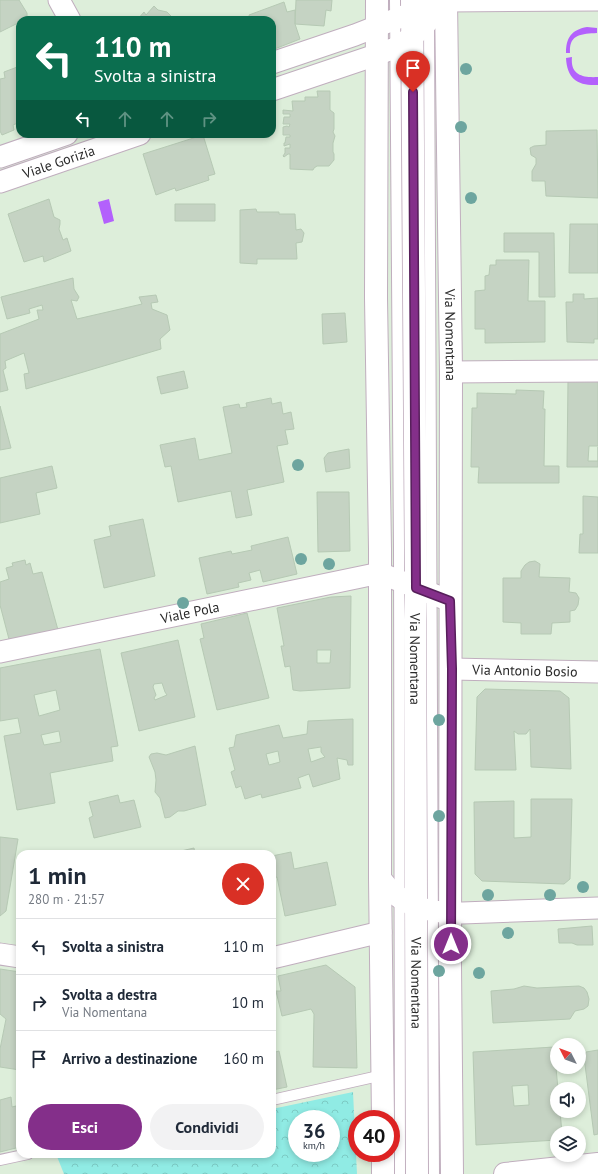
<!DOCTYPE html>
<html lang="it">
<head>
<meta charset="utf-8">
<style>
	:root { --surface:#fff; --page:#f2f2f3; --text:#1f2937; --muted:#747a83; --line:#e0e1e3; --accent:#842f8a }
	body { margin:0; font-family:"PT Sans",sans-serif; background:var(--page); color:var(--text); height:100vh; display:flex; flex-direction:column; font-size:15px; white-space:nowrap }
	* { box-sizing:border-box; margin:0 }
	p { font-size:13px; color:var(--muted) }
	.icon { flex:none; width:22px; height:22px; fill:none; stroke:currentColor; stroke-width:2; stroke-linecap:round; stroke-linejoin:round }
	.map { position:relative; flex:1; overflow:hidden }
	.panel { position:absolute; left:16px; top:850px; width:260px; height:308px; display:flex; flex-direction:column; background:var(--surface); border-radius:12px; box-shadow:0 2px 6px #0003 }
	.panel>* { flex:none }
	.hud { position:absolute; left:16px; top:16px; width:260px; height:122px; border-radius:12px; box-shadow:0 2px 6px #0003; background:#0b6e4f; color:#fff; overflow:hidden }
	.needle { width:26px; rotate:312deg }
	.controls { position:absolute; left:550px; top:1038px; display:grid; gap:8px }
	.controls a { display:grid; place-items:center; width:36px; height:36px; border-radius:50%; background:var(--surface); box-shadow:0 2px 6px #0003; font-size:20px }
	.speed { position:absolute; left:288px; top:1110px; display:flex; gap:8px; font-size:20px; font-weight:700; text-align:center }
	.speed>* { display:grid; place-content:center; width:52px; height:52px; border-radius:50%; background:var(--surface); box-shadow:0 2px 6px #0003; line-height:1 }
	.speed small { font-size:10px; font-weight:400 }
	.speed .limit { border:6px solid #d22; background:#fff; color:#111 }
	.pin { position:absolute; display:grid; place-items:center; width:34px; height:34px; color:#fff; margin:-41px -17px; border-radius:50% 50% 50% 0; rotate:-45deg; box-shadow:0 0 4px #0007 }
	.pin .icon { rotate:45deg }
	.me { position:absolute; width:44px; margin:-22px; rotate:0deg; stroke-linejoin:round; filter:drop-shadow(0 0 3px #0008) }
	.turn { display:flex; align-items:center; gap:14px; height:84px; padding:0 12px; font-size:18px }
	.turn .icon { width:52px; height:52px; stroke-width:2.5 }
	.turn b { display:block; font-size:28px; line-height:34px }
	.lanes { display:flex; align-items:center; height:38px; padding:0 12px; background:#0003; justify-content:center; gap:20px; direction:ltr }
	.lanes .off { opacity:.35 }
	.round { display:grid; place-items:center; flex:none; width:42px; height:42px; border-radius:21px; background:var(--page) }
	.summary { display:flex; align-items:center; justify-content:space-between; height:68px; padding:0 12px }
	h1 { font-size:24px; font-weight:700; line-height:30px }
	.button { display:flex; gap:8px; margin-top:auto; padding:8px 12px }
	.button a { flex:1; height:46px; border-radius:24px; background:var(--accent); color:#fff; font-size:16px; font-weight:700; line-height:46px; text-align:center }
	.button a+a { background:var(--page); color:var(--text) }
	ul { padding:0; list-style:none }
	li { display:flex; align-items:center; gap:12px; height:56px; padding:0 12px; border-top:1px solid var(--line) }
	li div { flex:1 }
	li b { display:block; font-size:15px }
	li em { font-style:normal }
	.map>svg:first-child { display:block }
	.forest { fill:url(#forest-crowns); fill-rule:evenodd }
	.water { fill:#b361fc }
	.building { fill:#c5d3c3; stroke:#b6c9b4; fill-rule:evenodd }
	.lines { fill:none; stroke-linecap:round; stroke-linejoin:round }
	.service-casing { stroke:#c0aebe; stroke-width:12 }
	.minor-casing { stroke:#c0aebe; stroke-width:23 }
	.tertiary-casing { stroke:#c0aebe; stroke-width:24 }
	.secondary-casing { stroke:#c0aebe; stroke-width:24 }
	.service { stroke:#fff; stroke-width:10 }
	.minor { stroke:#fff; stroke-width:21 }
	.tertiary { stroke:#fff; stroke-width:22 }
	.secondary { stroke:#fff; stroke-width:22 }
	.tree { fill:#6da59f }
	.route-casing { stroke:#561f5a; stroke-width:10 }
	.route { stroke:#842f8a; stroke-width:7 }
	.labels { text-anchor:middle; dominant-baseline:central; stroke-width:3; stroke-linejoin:round; paint-order:stroke }
	.street-label { font-size:14px; fill:#2a2a2a; stroke:#fff }
</style>
</head>
<body>
<div class="map">
<svg width="598" height="1174" viewBox="0 0 598 1174">
	<defs>
		<pattern id="forest-crowns" width="20" height="18" patternUnits="userSpaceOnUse"><rect width="20" height="18" fill="#90ebe4"/><path d="M2 6a3 3 0 1 1 6 0M12 15a3 3 0 1 1 6 0" fill="none" stroke="#7ccac4"/></pattern>
	</defs>
	<rect width="100%" height="100%" fill="#ddeeda"/>
	<!-- forest -->
	<path class="forest" d="M353 1092 357 1174H64L56 1154H272V1109ZM297 1119H331V1153H297Z"/>
	<!-- water -->
	<path class="water" d="M587 27 597 28V33C581 34 569 34 570 53H566C566 38 571 30 587 27Z
		M572 57C570 75 583 78 598 77V85C578 86 567 79 566 58Z
		M109 199 114 221 104 224 98 202Z"/>
	<!-- building -->
	<path class="building" d="M0 0H19L27 13V18L20 20V22L0 32Z
		M296 0H332L331 11 326 10 324 26 295 24Z
		M284 2 287 12 295 10V24L300 39 272 50V20H250L249 15Z
		M154 6 158 10 167 12 175 20H137L144 12 146 15Z
		M20 66V122L13 125 14 130 2 135 0 131V79L5 78 4 72Z
		M317 91H330V110L334 113V129L333 132 335 136 333 143V152L334 154V160L329 166H317L314 168 313 170 290 169V154H288L284 157 283 156 285 153V148H290V144L284 146V143H285L286 137H290V135H283V127L287 126 289 127 290 124H283L284 117H290V114H283V110L293 111 292 101H305V97H318Z
		M597 130 598 198 546 196 545 181H532V171L536 164V158L531 155 530 148 534 146 546 145V131Z
		M203 135 215 174 208 176 209 180 176 191 175 188 156 195 143 154Z
		M49 199 54 217 60 220V224L59 229 63 240 67 238 71 251 44 262 43 256 24 262 8 214Z
		M175 204H215V221H175Z
		M256 209 257 212H279V214H295L296 230 301 229 304 233 302 242 296 243 297 259H257V264L240 263V210Z
		M570 224H598V273H569Z
		M504 233H554L555 297H539V252H504Z
		M496 260H529L528 301H545V342L485 343V329H475V291L485 290V276L489 275 490 265H496Z
		M73 278 74 289 79 297 77 301 71 300 77 319 142 304 139 297 156 295 158 302 151 303 152 309 167 315 170 330 160 339 161 349 26 389 24 374 29 373 24 353 5 361 6 368 3 370 8 390 0 392V334L39 319 37 310H43L42 305 29 309 30 313 7 319 1 297Z
		M573 294H584V299L598 298V339H594V343L567 342 566 302H573Z
		M345 313 347 342 323 344 322 314Z
		M184 371 188 388 161 394 157 377Z
		M568 380H598V446H589L588 461H598V447V467H567Z
		M516 390 544 391 543 409H545L544 466H559V483H478L479 467H471L472 408H477V393L516 394Z
		M271 398 272 404 281 402 283 414 291 412 294 429 285 430 288 444 277 446 284 482 247 490 252 515 236 518 231 491 178 502 171 466 165 467 160 445 195 438 199 460 232 453 223 407 239 404 240 408 247 407 246 403Z
		M0 406 11 448 0 450Z
		M349 449 350 468 326 472 324 458 328 453Z
		M52 466 57 488 36 493 40 514 0 523V478Z
		M317 492H349L350 551 318 552Z
		M583 496 598 497V553H579L580 534H583Z
		M143 519 155 576 104 588 94 540 111 536 109 526Z
		M288 537 297 574 263 582 260 570 249 573 251 580 238 583 239 587 207 594 199 558 231 551 232 554 252 550 251 546Z
		M25 560 26 565 30 563 33 574 42 572 58 630 10 643 0 605V582L9 579 6 568 13 566 12 563Z
		M535 561 540 564 539 577 570 578 569 592 576 593 579 598 578 605 575 610 570 611V622L552 623 551 634H521V623L503 622V578H521V571L525 565 529 562Z
		M351 596 350 688 300 691 293 690 290 666 285 667 281 646H284L277 608 331 597ZM317 650H331L330 663H317Z
		M247 613 269 698 217 710 200 639 204 638 201 624Z
		M178 640 195 717 139 731 121 653ZM162 683 165 692 167 695 155 700 154 698 156 695 153 687 154 684Z
		M100 649 118 746 111 747 113 761 50 773 55 803 17 810 4 736 21 733 18 718 0 721V668ZM56 690 60 710 39 716 34 695ZM59 731 61 742 44 745 41 735Z
		M485 689 560 691 569 698 571 769 531 767 530 729 526 734H518L514 731 516 770H475L477 697Z
		M353 719V765H348L347 760 337 758 340 779 313 787 309 774 298 778 301 788 262 798 261 794 245 799 241 786 236 788 231 772 235 770 229 748 234 747 236 735 279 725 283 738 307 734 308 721ZM321 747V752L325 757 311 762 308 749ZM278 751 280 762 269 765 266 754Z
		M195 746 206 805 184 811H178L170 817 165 818 160 798 155 792 156 780 155 772 149 757 151 754 157 753 166 755Z
		M118 795 120 803 134 800 141 827 94 838 89 818 93 816 89 802Z
		M531 799H572L570 879 564 884 482 881 475 874 474 802 514 801V838L531 837Z
		M0 837 18 839 6 911 0 916Z
		M194 848 195 854H168Z
		M291 852 294 869 327 862 336 905 285 916 277 877 272 878V856Z
		M592 926 593 945H577L572 943H559L558 929Z
		M326 965 355 987 357 1068 313 1067 314 1014 311 1009 282 1016 276 991H281L278 976Z
		M0 969 20 972V1070L0 1067V1049L6 1019 0 1014Z
		M524 986 537 988 579 986 584 988 587 992 589 999 588 1006 584 1009 575 1011 570 1019 493 1023 491 991 514 989Z
		M554 1047 558 1089 557 1111H560L562 1133H557V1140L476 1145 473 1052ZM528 1085 529 1105 514 1106 512 1086Z
		M598 1050V1134L594 1135 584 1057 586 1052Z
		M279 1051 287 1087 272 1090V1053Z
		M11 1097 12 1107 20 1105V1147L0 1152V1100Z"/>
	<g class="lines">
		<!-- service casing -->
		<g class="service-casing">
			<path id="service" d="M395 0 399 547 400 1174
				M429 22 434 1174
				M272 1100 383 1075
				M0 1160 28 1154"/>
		</g>
		<!-- minor casing -->
		<g class="minor-casing">
			<g id="minor">
				<path d="M59 0 70 20"/>
				<path d="M272 63 355 35 429 6 446 1 598 0"/>
				<path d="M272 90 376 55 395 48 413 36 422 28 446 1"/>
				<path d="M0 157 67 134"/>
				<path id="s1" d="M0 182 140 134"/>
				<path d="M451 372 598 371"/>
				<path id="s2" d="M0 652 380 573 450 601"/>
				<path id="s3" d="M452 669 598 672"/>
				<path d="M380 878C401 907 428 913 462 913L598 908"/>
				<path d="M0 954 20 957"/>
				<path d="M272 958 381 932"/>
			</g>
		</g>
		<!-- tertiary casing -->
		<g class="tertiary-casing">
			<g id="tertiary">
				<path d="M377 0 376 298 380 549V878L383 1119"/>
				<path id="s4" d="M446 0 451 372 450 966 452 1174"/>
				<path d="M383 1153V1174"/>
				<path d="M505 1174 598 1164"/>
			</g>
		</g>
		<!-- secondary casing -->
		<g class="secondary-casing">
			<g id="secondary">
				<path id="s5" d="M412 0 416 588 415 620 417 1174"/>
			</g>
		</g>
		<!-- service -->
		<use href="#service" class="service"/>
		<!-- minor -->
		<use href="#minor" class="minor"/>
		<!-- tertiary -->
		<use href="#tertiary" class="tertiary"/>
		<!-- secondary -->
		<use href="#secondary" class="secondary"/>
	</g>
	<!-- trees -->
	<g class="tree">
		<circle cx="466" cy="69" r="6"/>
		<circle cx="461" cy="127" r="6"/>
		<circle cx="471" cy="198" r="6"/>
		<circle cx="298" cy="465" r="6"/>
		<circle cx="301" cy="559" r="6"/>
		<circle cx="329" cy="564" r="6"/>
		<circle cx="183" cy="603" r="6"/>
		<circle cx="439" cy="720" r="6"/>
		<circle cx="439" cy="816" r="6"/>
		<circle cx="583" cy="887" r="6"/>
		<circle cx="488" cy="895" r="6"/>
		<circle cx="550" cy="895" r="6"/>
		<circle cx="508" cy="933" r="6"/>
		<circle cx="439" cy="971" r="6"/>
		<circle cx="479" cy="973" r="6"/>
	</g>
	<g class="lines">
		<!-- route casing -->
		<g class="route-casing">
			<path id="route" d="M413 92 416 588 450 601 452 669 451 944"/>
		</g>
		<!-- route -->
		<use href="#route" class="route"/>
	</g>
	<g class="labels">
		<!-- street labels -->
		<g class="street-label">
			<text stroke="none"><textPath href="#s1" startOffset="62">Viale Gorizia</textPath></text>
			<text stroke="none"><textPath href="#s4" startOffset="335">Via Nomentana</textPath></text>
			<text stroke="none"><textPath href="#s2" startOffset="194">Viale Pola</textPath></text>
			<text stroke="none"><textPath href="#s5" startOffset="659">Via Nomentana</textPath></text>
			<text stroke="none"><textPath href="#s3" startOffset="73">Via Antonio Bosio</textPath></text>
			<text stroke="none"><textPath href="#s5" startOffset="983">Via Nomentana</textPath></text>
		</g>
	</g>
</svg>
<div class="controls">
<a><svg class="needle" viewBox="-14 -14 28 28"><path d="M0-13l5 13h-10z" fill="#e53935"/><path d="M0 13l5-13h-10z" fill="#747a83"/></svg></a>
<a><svg class="icon" aria-label="sound" viewBox="0 0 24 24"><path d="M4 9h4l5-4v14l-5-4H4zM17 9q2 3 0 6"/></svg></a>
<a><svg class="icon" aria-label="layers" viewBox="0 0 24 24"><path d="M12 4l9 5-9 5-9-5zM3 14l9 5 9-5"/></svg></a>
</div>
<div class="speed"><div>36<small>km/h</small></div><div class="limit">40</div></div>
<div class="pin" style="left:413px;top:92px;background:#d93025"><svg class="icon" aria-label="arrive" viewBox="0 0 24 24"><path d="M6 21V4h12l-3 4 3 4H6"/></svg></div>
<svg class="me" style="left:451px;top:944px" viewBox="-20 -20 40 40"><circle r="17" fill="#842f8a" stroke="#fff" stroke-width="3"/><path d="M0-11L8 9 0 5-8 9z" fill="#fff"/></svg>
<div class="hud">
<div class="turn"><svg class="icon" aria-label="left" viewBox="0 0 24 24"><path d="M17 20v-9H6M10 6l-5 5 5 5"/></svg><div><b>110 m</b>Svolta a sinistra</div></div>
<div class="lanes"><svg class="icon" aria-label="left" viewBox="0 0 24 24"><path d="M17 20v-9H6M10 6l-5 5 5 5"/></svg><svg class="icon off" aria-label="ahead" viewBox="0 0 24 24"><path d="M12 20V5M6 11l6-6 6 6"/></svg><svg class="icon off" aria-label="ahead" viewBox="0 0 24 24"><path d="M12 20V5M6 11l6-6 6 6"/></svg><svg class="icon off" aria-label="right" viewBox="0 0 24 24"><path d="M7 20v-9h11M14 6l5 5-5 5"/></svg></div>
</div>
<section class="panel">
<div class="summary"><div><h1>1 min</h1><p>280 m · 21:57</p></div><a class="round" style="background:#d93025;color:#fff"><svg class="icon" aria-label="close" viewBox="0 0 24 24"><path d="M6 6l12 12M18 6L6 18"/></svg></a></div>
<ul>
<li><svg class="icon" aria-label="left" viewBox="0 0 24 24"><path d="M17 20v-9H6M10 6l-5 5 5 5"/></svg><div><b>Svolta a sinistra</b></div><em>110 m</em></li>
<li><svg class="icon" aria-label="right" viewBox="0 0 24 24"><path d="M7 20v-9h11M14 6l5 5-5 5"/></svg><div><b>Svolta a destra</b><p>Via Nomentana</p></div><em>10 m</em></li>
<li><svg class="icon" aria-label="arrive" viewBox="0 0 24 24"><path d="M6 21V4h12l-3 4 3 4H6"/></svg><div><b>Arrivo a destinazione</b></div><em>160 m</em></li>
</ul>
<div class="button"><a>Esci</a><a>Condividi</a></div>
</section>
</div>
</body>
</html>
